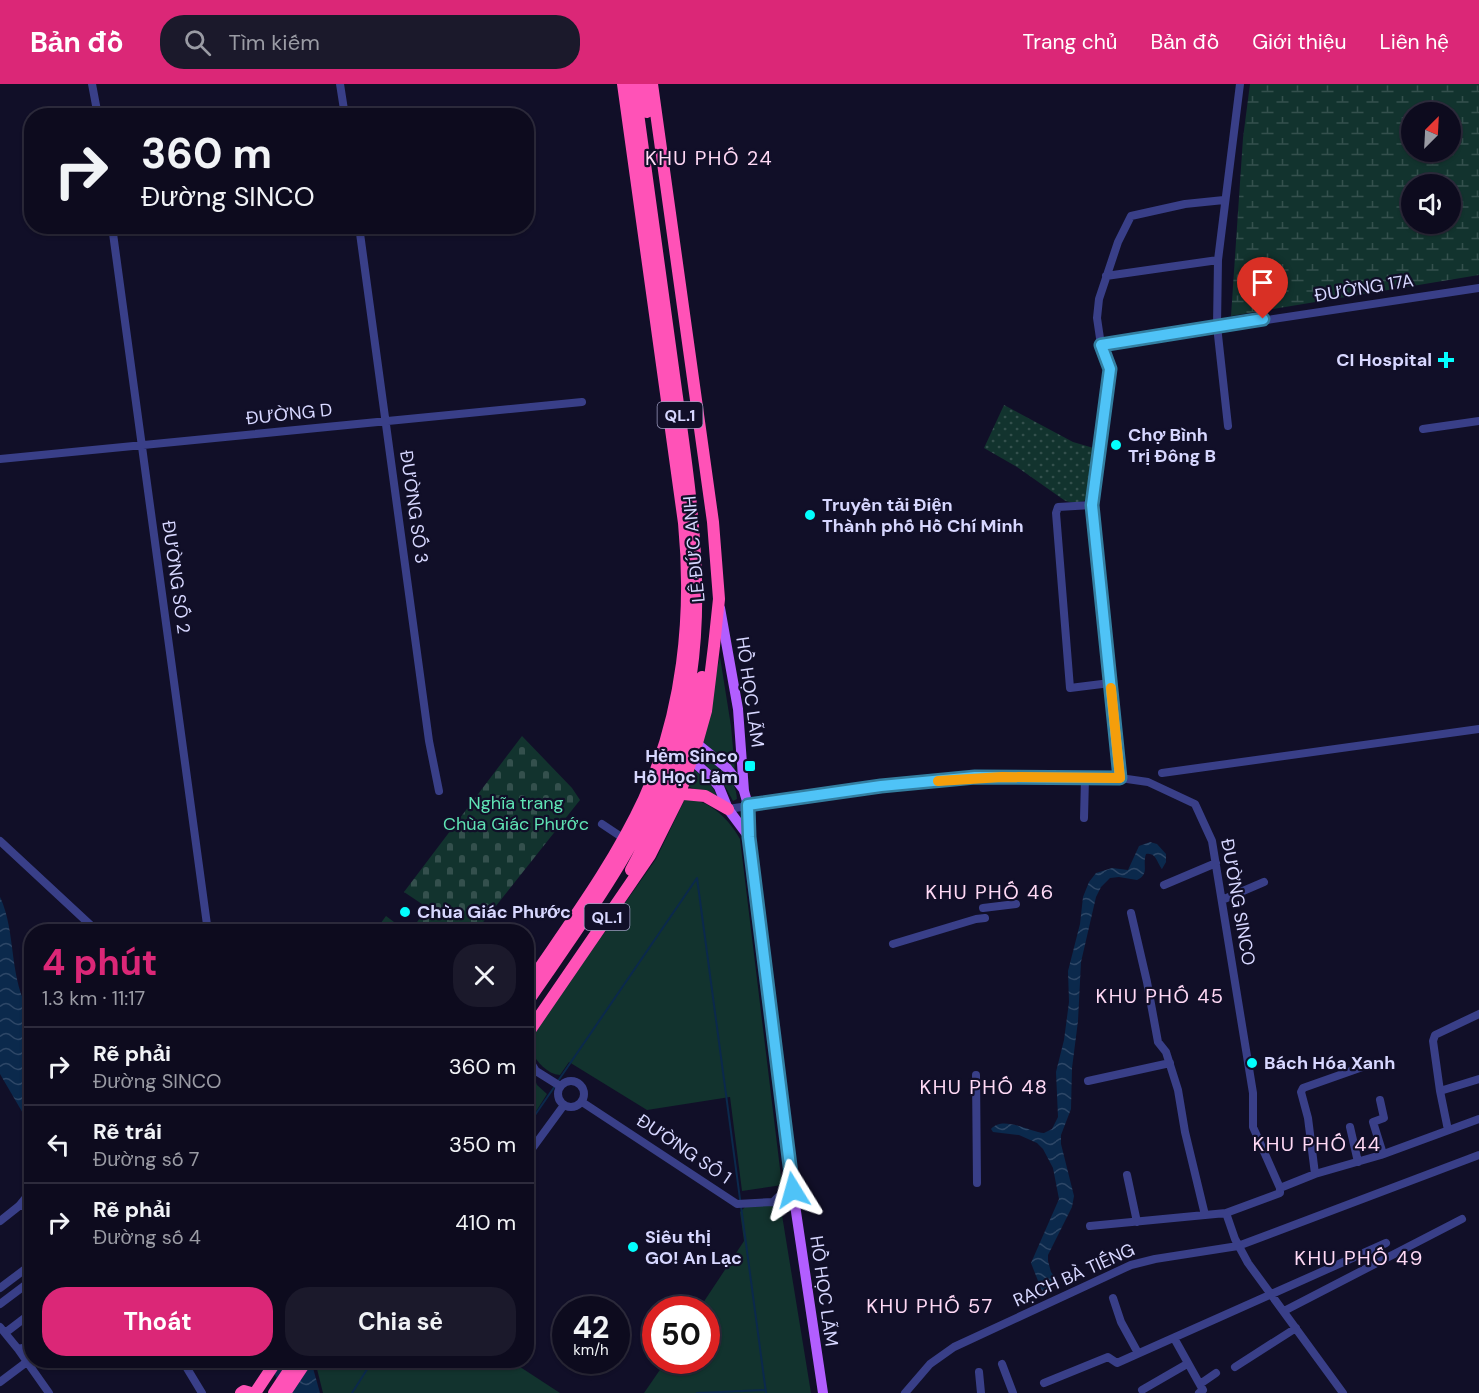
<!DOCTYPE html>
<html lang="vi">
<head>
<meta charset="utf-8">
<style>
	:root { --surface:#0d0b1e; --page:#1b192b; --text:#f1f3f6; --muted:#9a9ba4; --line:#2d2b3c; --accent:#db2777 }
	body { margin:0; font-family:"DM Sans",sans-serif; background:var(--page); color:var(--text); height:100vh; display:flex; flex-direction:column; font-size:22px; white-space:nowrap }
	* { box-sizing:border-box; margin:0 }
	p { font-size:20px; color:var(--muted) }
	.icon { flex:none; width:33px; height:33px; fill:none; stroke:currentColor; stroke-width:2; stroke-linecap:round; stroke-linejoin:round }
	.map { position:relative; flex:1; overflow:hidden }
	.details { position:absolute; left:24px; top:840px; width:510px; height:444px; display:flex; flex-direction:column; background:var(--surface); border-radius:24px; box-shadow:0 2px 4px #0004,0 0 0 2px var(--line) }
	.details>* { flex:none }
	.top-card { position:absolute; left:24px; top:24px; width:510px; height:126px; border-radius:24px; box-shadow:0 2px 4px #0004,0 0 0 2px var(--line); background:#0d0b1e; color:var(--text); overflow:hidden }
	.needle { width:39px; rotate:24deg }
	.tools { position:absolute; left:1401px; top:18px; display:grid; gap:12px }
	.tools a { display:grid; place-items:center; width:60px; height:60px; border-radius:50%; background:var(--surface); box-shadow:0 2px 4px #0004,0 0 0 2px var(--line); font-size:30px }
	.speed { position:absolute; left:552px; top:1212px; display:flex; gap:12px; font-size:30px; font-weight:700; text-align:center }
	.speed>* { display:grid; place-content:center; width:78px; height:78px; border-radius:50%; background:var(--surface); box-shadow:0 2px 4px #0004,0 0 0 2px var(--line); line-height:1 }
	.speed small { font-size:15px; font-weight:400 }
	.speed .limit { border:9px solid #d22; background:#fff; color:#111 }
	.pin { position:absolute; display:grid; place-items:center; width:51px; height:51px; color:#fff; margin:-62px -26px; border-radius:50% 50% 50% 0; rotate:-45deg; box-shadow:0 0 6px #0007 }
	.pin .icon { rotate:45deg }
	.me { position:absolute; width:66px; margin:-33px; rotate:352deg; stroke-linejoin:round; filter:drop-shadow(0 0 4px #0008) }
	.turn { display:flex; align-items:center; gap:21px; height:126px; padding:0 18px; font-size:27px }
	.turn .icon { width:78px; height:78px; stroke-width:2.5 }
	.turn b { display:block; font-size:42px; line-height:51px }
	.round { display:grid; place-items:center; flex:none; width:63px; height:63px; border-radius:24px; background:var(--page) }
	.summary { display:flex; align-items:center; justify-content:space-between; height:102px; padding:0 18px }
	h1 { font-size:36px; font-weight:700; line-height:45px; color:var(--accent) }
	.primary-button { display:flex; gap:12px; margin-top:auto; padding:12px 18px }
	.primary-button a { flex:1; height:69px; border-radius:24px; background:var(--accent); color:#fff; font-size:24px; font-weight:700; line-height:69px; text-align:center }
	.primary-button a+a { background:var(--page); color:var(--text) }
	ul { padding:0; list-style:none }
	li { display:flex; align-items:center; gap:18px; height:78px; padding:0 18px; border-top:2px solid var(--line) }
	li div { flex:1 }
	li b { display:block; font-size:22px }
	li em { font-style:normal }
	header { display:flex; align-items:center; gap:36px; box-sizing:border-box; height:84px; padding:0 30px; background:var(--accent); color:#fff }
	header strong { font-size:28px }
	nav { display:flex; gap:33px; margin-inline-start:auto; font-size:21px }
	.search { width:420px; height:54px; background:var(--page); display:flex; align-items:center; gap:15px; box-sizing:border-box; padding:0 21px; border-radius:24px; color:var(--muted); font-size:22px }
	.map>svg:first-child { display:block }
	.grass { fill:#12332e }
	.wetland { fill:url(#wetland-marsh); fill-rule:evenodd }
	.cemetery { fill:url(#cemetery-stones) }
	.park { fill:url(#park-dots) }
	.water { fill:url(#water-waves) }
	.lines { fill:none; stroke-linecap:round; stroke-linejoin:round }
	.stream { stroke:#0b294c; stroke-width:2 }
	.minor { stroke:#393f88; stroke-width:8 }
	.major { stroke:#b25eff; stroke-width:10 }
	.highway { stroke:#ff52b7; stroke-width:12 }
	.route-casing { stroke:#337fa1; stroke-width:15 }
	.route { stroke:#4fc3f7; stroke-width:10 }
	.slow { stroke:#f59e0b; stroke-width:10 }
	.poi-dot { fill:#03fffe; stroke:#110f28; stroke-width:2 }
	.labels { text-anchor:middle; dominant-baseline:central; stroke-width:4.5; stroke-linejoin:round; paint-order:stroke }
	.shield { fill:#110f28; stroke:#9c9bbe; stroke-width:1.5 }
	.shield-label { font-size:16px; font-weight:bold; fill:#d7d7ff }
	.street-label { font-size:18px; fill:#d7d7ff; stroke:#110f28 }
	.poi-label { font-size:18px; font-weight:bold; fill:#d7d7ff; stroke:#110f28; text-anchor:start }
	.park-label { font-size:18px; fill:#5fe3b4; stroke:#110f28 }
	.neighbourhood-label { font-size:20px; letter-spacing:1.5px; fill:#ffd9f5; stroke:#110f28 }
</style>
</head>
<body>
<header>
<strong>Bản đồ</strong>
<div class="search"><svg class="icon" aria-label="search" viewBox="0 0 24 24"><circle cx="10" cy="10" r="6"/><path d="M15 15l6 6"/></svg>Tìm kiếm</div>
<nav><a>Trang chủ</a><a>Bản đồ</a><a>Giới thiệu</a><a>Liên hệ</a></nav>
</header>
<div class="map">
<svg width="1479" height="1309" viewBox="0 0 1479 1309">
	<defs>
		<pattern id="wetland-marsh" width="20" height="14" patternUnits="userSpaceOnUse" patternTransform="scale(1.5)"><rect width="20" height="14" fill="#12332e"/><path d="M1 5h8M5 5V1M11 12h8M15 12V8" fill="none" stroke="#34504d"/></pattern>
		<pattern id="cemetery-stones" width="16" height="16" patternUnits="userSpaceOnUse" patternTransform="scale(1.5)"><rect width="16" height="16" fill="#12332e"/><path d="M2 7V4a2 2 0 0 1 4 0v3zM10 15v-3a2 2 0 0 1 4 0v3z" fill="#34504d"/></pattern>
		<pattern id="park-dots" width="8" height="8" patternUnits="userSpaceOnUse" patternTransform="scale(1.5)"><rect width="8" height="8" fill="#12332e"/><path d="M2 2h.1M6 6h.1" fill="none" stroke="#34504d" stroke-width="1.8" stroke-linecap="round"/></pattern>
		<pattern id="water-waves" width="16" height="10" patternUnits="userSpaceOnUse" patternTransform="scale(1.5)"><rect width="16" height="10" fill="#0b294c"/><path d="M0 5q4-4 8 0t8 0" fill="none" stroke="#2e4767"/></pattern>
	</defs>
	<rect width="100%" height="100%" fill="#110f28"/>
	<!-- grass -->
	<path class="grass" d="M720 573 731 642 735 687 701 656Z
		M701 668C717 681 736 692 737 715L733 717 726 704 699 673Z
		M692 685C706 692 712 700 718 715L687 702Z
		M685 715C708 714 730 736 740 755L782 1101 742 1107 730 1013 647 1026 569 978 560 991C547 990 537 978 531 967L537 944 656 775Z
		M527 988H532L537 1001 547 1010 527 1042Z
		M773 1119 781 1125 811 1309H644L666 1277 706 1276V1226L699 1225 744 1157 740 1128 746 1122Z
		M315 1277H511L560 1309H323Z"/>
	<!-- wetland -->
	<path class="wetland" d="M1250 0H1479V191L1231 232 1243 54ZM1412 28H1450V68H1412ZM1412 100H1450V140H1412Z"/>
	<!-- cemetery -->
	<path class="cemetery" d="M522 652 572 704 580 716 476 847H410L428 824 404 808Z
		M386 832 394 838 387 847H375Z"/>
	<!-- park -->
	<path class="park" d="M1004 321 1073 358 1097 365 1090 413C1083 420 1072 420 1064 416L1017 383 984 364Z"/>
	<!-- water -->
	<path class="water" d="M1150 758 1157 760 1166 770V778L1162 785C1157 779 1156 768 1146 770 1142 781 1150 790 1137 796L1119 793 1110 794 1101 803 1096 813 1081 878 1078 937 1072 984 1071 1025 1061 1051V1060L1074 1112 1072 1123 1048 1171V1177L1051 1188 1060 1200 1042 1207 1031 1179 1059 1115 1053 1084 1043 1065 1037 1059 1019 1051 993 1048 991 1045C1003 1031 1030 1048 1044 1049L1052 1045 1058 1033 1056 988 1064 956 1069 918 1068 887 1080 840 1083 813 1089 798 1096 789 1112 784 1128 786 1139 762Z
		M0 813C17 849 8 896 31 930V1043L0 990Z
		M270 1277H311L320 1309H282Z"/>
	<g class="lines">
		<!-- stream -->
		<path class="stream" d="M697 794 766 1309
			M558 997 697 794
			M526 1044 555 1002
			M352 1309 373 1276
			M697 1309 766 1306"/>
		<!-- minor -->
		<path class="minor" d="M92 0 98 32
			M340 0 345 32
			M112 142 208 848
			M359 142 429 657 439 707
			M1106 192 1218 176
			M1101 261 1479 204
			M1228 342 1217 242 1218 176 1240 0
			M1423 345 1479 337
			M0 375 582 318
			M1092 421 1058 423 1056 429 1070 604 1110 599
			M1162 689 1479 645
			M1120 694 1092 421 1111 285 1101 261 1097 234 1099 215 1118 158 1131 132 1185 120 1224 116
			M728 725 881 702 975 693 1120 694 1148 698 1195 720 1212 757 1253 1009V1043L1280 1104
			M1084 734 1085 694
			M602 740 623 754
			M0 757 98 848
			M1164 801 1216 779
			M1222 816 1264 798
			M983 824 1016 820
			M1131 829 1147 898 1158 958 1166 968 1178 1006 1185 1048 1205 1131 1226 1129 1280 1109V1104
			M893 860 976 835 985 834
			M526 961 528 974 536 987
			M526 985 536 987 560 1002
			M976 991 977 1099
			M558 1010a13 13 0 1 1 26 0a13 13 0 1 1-26 0Z
			M1088 997 1170 979
			M1440 1007 1433 957 1435 951 1479 930
			M1380 1016 1384 1034 1373 1038 1383 1070
			M582 1018 737 1120 773 1118 778 1113 793 1106
			M1350 1043 1358 1078
			M1448 1046 1440 1007 1479 995
			M526 1073 564 1021
			M1315 1090 1308 1034 1301 1008 1303 1004 1371 980
			M1127 1091 1137 1138
			M1280 1104 1315 1090 1381 1071 1479 1035
			M773 1118 780 1122 795 1121
			M19 1122H30L32 1124
			M1226 1129 1235 1155 1248 1179 1343 1309
			M0 1137 19 1122 32 1106
			M1090 1142 1205 1131
			M0 1204 32 1180
			M1113 1214 1121 1238 1138 1269
			M0 1220 32 1196
			M1284 1227 1462 1135
			M0 1243 18 1265 32 1262
			M5 1249 26 1233
			M1174 1254 1203 1306 1199 1309
			M18 1265 49 1309
			M182 1276 202 1309
			M1002 1280 1013 1309
			M1235 1283 1296 1244
			M979 1288 981 1309
			M0 1298 28 1277
			M1044 1299 1108 1273 1117 1279 1386 1159
			M1200 1300 1216 1289
			M1142 1306 1187 1280
			M905 1309 930 1280 954 1263 1131 1181 1155 1175 1238 1162 1479 1071"/>
		<!-- major -->
		<path class="major" d="M720 524 738 625 744 707 748 721 749 753 795 1121 823 1309
			M691 655 727 684 744 706
			M686 671 712 694 719 703 728 725 749 753"/>
		<!-- highway -->
		<path class="highway" d="M643 0 647 28
			M673 709 705 712 728 725
			M631 786C665 723 690 664 702 593
			M526 904C567 843 613 782 644 715 683 629 693 532 684 439L623 0
			M526 920C582 838 643 759 674 664 715 541 690 410 673 284 660 189 647 95 634 0
			M526 952 650 771 678 715 697 659 706 627 714 562 719 515 713 438 652 0
			M241 1309 244 1307 251 1309
			M255 1309 277 1276
			M274 1309 296 1276
			M285 1309 307 1276"/>
	</g>
	<g class="lines">
		<!-- route casing -->
		<g class="route-casing">
			<path id="route" d="M793 1106 749 753 748 721 881 702 975 693 1120 694 1092 421 1110 285 1101 261 1263 235"/>
		</g>
		<!-- route -->
		<use href="#route" class="route"/>
		<!-- slow -->
		<path class="slow" d="M938 697 1002 693 1120 694 1111 604"/>
	</g>
	<!-- markers -->
	<g class="poi-dot">
		<path d="M1443 267h6v6h6v6h-6v6h-6v-6h-6v-6h6z"/>
		<circle cx="1116" cy="361" r="6"/>
		<circle cx="810" cy="431" r="6"/>
		<rect x="744" y="676" width="12" height="12" rx="3"/>
		<circle cx="405" cy="828" r="6"/>
		<circle cx="1252" cy="979" r="6"/>
		<circle cx="633" cy="1163" r="6"/>
	</g>
	<g class="labels">
		<!-- shield labels -->
		<g class="shield">
			<rect x="657.5" y="318" width="45" height="26" rx="4.5"/>
			<rect x="584.5" y="820" width="45" height="26" rx="4.5"/>
		</g>
		<g class="shield-label">
			<text x="680" y="331">QL.1</text>
			<text x="607" y="833">QL.1</text>
		</g>
		<!-- street labels -->
		<g class="street-label">
			<text transform="translate(1364 204) rotate(-9)">ĐƯỜNG 17A</text>
			<text transform="translate(289 330) rotate(-6)">ĐƯỜNG D</text>
			<text transform="translate(414 423) rotate(82)">ĐƯỜNG SỐ 3</text>
			<text transform="translate(694 465) rotate(-95)">LÊ ĐỨC ANH</text>
			<text transform="translate(176 493) rotate(82)">ĐƯỜNG SỐ 2</text>
			<text transform="translate(750 608) rotate(82)">HỒ HỌC LÃM</text>
			<text transform="translate(1238 818) rotate(80)">ĐƯỜNG SINCO</text>
			<text transform="translate(684 1065) rotate(34)">ĐƯỜNG SỐ 1</text>
			<text transform="translate(1074 1191) rotate(-24)">RẠCH BÀ TIẾNG</text>
			<text transform="translate(824 1207) rotate(82)">HỒ HỌC LÃM</text>
		</g>
		<!-- poi labels -->
		<g class="poi-label">
			<text x="1432" y="276" text-anchor="end">CI Hospital</text>
			<text x="1128" y="351">Chợ Bình<tspan x="1128" dy="21">Trị Đông B</tspan></text>
			<text x="822" y="421">Truyền tải Điện<tspan x="822" dy="21">Thành phố Hồ Chí Minh</tspan></text>
			<text x="738" y="672" text-anchor="end">Hẻm Sinco<tspan x="738" dy="21">Hồ Học Lãm</tspan></text>
			<text x="417" y="828">Chùa Giác Phước</text>
			<text x="1264" y="979">Bách Hóa Xanh</text>
			<text x="645" y="1153">Siêu thị<tspan x="645" dy="21">GO! An Lạc</tspan></text>
		</g>
		<!-- park labels -->
		<g class="park-label">
			<text x="516" y="719">Nghĩa trang<tspan x="516" dy="21">Chùa Giác Phước</tspan></text>
		</g>
		<!-- neighbourhood labels -->
		<g class="neighbourhood-label">
			<text x="709" y="74">KHU PHỐ 24</text>
			<text x="990" y="808">KHU PHỐ 46</text>
			<text x="1160" y="912">KHU PHỐ 45</text>
			<text x="984" y="1003">KHU PHỐ 48</text>
			<text x="1317" y="1060">KHU PHỐ 44</text>
			<text x="1359" y="1174">KHU PHỐ 49</text>
			<text x="930" y="1222">KHU PHỐ 57</text>
		</g>
	</g>
</svg>
<div class="tools">
<a><svg class="needle" viewBox="-14 -14 28 28"><path d="M0-13l5 13h-10z" fill="#e53935"/><path d="M0 13l5-13h-10z" fill="#9a9ba4"/></svg></a>
<a><svg class="icon" aria-label="sound" viewBox="0 0 24 24"><path d="M4 9h4l5-4v14l-5-4H4zM17 9q2 3 0 6"/></svg></a>
</div>
<div class="speed"><div>42<small>km/h</small></div><div class="limit">50</div></div>
<div class="pin" style="left:1263px;top:235px;background:#d93025"><svg class="icon" aria-label="arrive" viewBox="0 0 24 24"><path d="M6 21V4h12l-3 4 3 4H6"/></svg></div>
<svg class="me" style="left:793px;top:1106px" viewBox="-20 -20 40 40"><path d="M0-17L14 15 0 8-14 15z" fill="#4fc3f7" stroke="#fff" stroke-width="4"/></svg>
<div class="top-card">
<div class="turn"><svg class="icon" aria-label="right" viewBox="0 0 24 24"><path d="M7 20v-9h11M14 6l5 5-5 5"/></svg><div><b>360 m</b>Đường SINCO</div></div>
</div>
<section class="details">
<div class="summary"><div><h1>4 phút</h1><p>1.3 km · 11:17</p></div><a class="round"><svg class="icon" aria-label="close" viewBox="0 0 24 24"><path d="M6 6l12 12M18 6L6 18"/></svg></a></div>
<ul>
<li><svg class="icon" aria-label="right" viewBox="0 0 24 24"><path d="M7 20v-9h11M14 6l5 5-5 5"/></svg><div><b>Rẽ phải</b><p>Đường SINCO</p></div><em>360 m</em></li>
<li><svg class="icon" aria-label="left" viewBox="0 0 24 24"><path d="M17 20v-9H6M10 6l-5 5 5 5"/></svg><div><b>Rẽ trái</b><p>Đường số 7</p></div><em>350 m</em></li>
<li><svg class="icon" aria-label="right" viewBox="0 0 24 24"><path d="M7 20v-9h11M14 6l5 5-5 5"/></svg><div><b>Rẽ phải</b><p>Đường số 4</p></div><em>410 m</em></li>
</ul>
<div class="primary-button"><a>Thoát</a><a>Chia sẻ</a></div>
</section>
</div>
</body>
</html>
